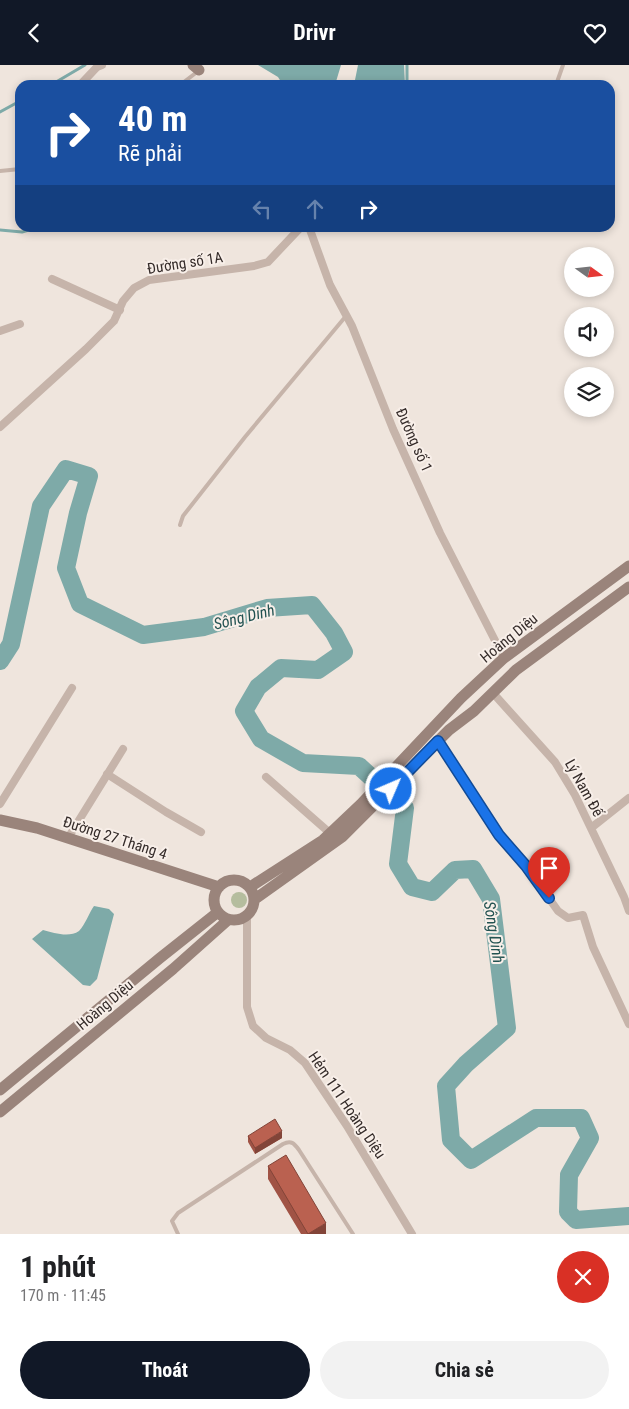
<!DOCTYPE html>
<html lang="vi">
<head>
<meta charset="utf-8">
<style>
	:root { --surface:#fff; --page:#f2f2f2; --text:#202124; --muted:#757577; --accent:#111827 }
	body { margin:0; font-family:"Roboto Condensed",sans-serif; background:var(--page); color:var(--text); height:100vh; display:flex; flex-direction:column; font-size:19px; white-space:nowrap }
	* { box-sizing:border-box; margin:0 }
	p { font-size:16px; color:var(--muted) }
	.icon { flex:none; width:28px; height:28px; fill:none; stroke:currentColor; stroke-width:2; stroke-linecap:round; stroke-linejoin:round }
	.map { position:relative; height:1169px; overflow:hidden }
	.sheet { display:flex; flex-direction:column; background:var(--surface); flex:1 }
	.sheet>* { flex:none }
	.banner { position:absolute; left:15px; top:15px; width:600px; height:152px; border-radius:15px; box-shadow:0 2px 8px #0003; background:#1a4fa0; color:#fff; overflow:hidden }
	.needle { width:32px; rotate:105deg }
	.controls { position:absolute; left:564px; top:182px; display:grid; gap:10px }
	.controls a { display:grid; place-items:center; width:50px; height:50px; border-radius:50%; background:var(--surface); box-shadow:0 2px 8px #0003; font-size:25px }
	.pin { position:absolute; display:grid; place-items:center; width:42px; height:42px; color:#fff; margin:-51px -21px; border-radius:50% 50% 50% 0; rotate:-45deg; box-shadow:0 0 5px #0007 }
	.pin .icon { rotate:45deg }
	.me { position:absolute; width:55px; margin:-28px; rotate:45deg; stroke-linejoin:round; filter:drop-shadow(0 0 4px #0008) }
	.turn { display:flex; align-items:center; gap:18px; height:105px; padding:0 20px; font-size:22px }
	.turn .icon { width:65px; height:65px; stroke-width:2.5 }
	.turn b { display:block; font-size:35px; line-height:42px }
	.lanes { display:flex; align-items:center; height:48px; padding:0 20px; background:#0003; justify-content:center; gap:25px; direction:ltr }
	.lanes .off { opacity:.35 }
	.round { display:grid; place-items:center; flex:none; width:52px; height:52px; border-radius:26px; background:var(--page) }
	.head { display:flex; align-items:center; justify-content:space-between; height:85px; padding:0 20px }
	h1 { font-size:30px; font-weight:700; line-height:38px }
	.cta { display:flex; gap:10px; margin-top:auto; padding:10px 20px }
	.cta a { flex:1; height:58px; border-radius:30px; background:var(--accent); color:#fff; font-size:20px; font-weight:700; line-height:58px; text-align:center }
	.cta a+a { background:var(--page); color:var(--text) }
	header { display:flex; justify-content:space-between; align-items:center; height:65px; padding:0 20px; background:var(--accent); color:#fff; font-size:22px; font-weight:700 }
	.map>svg:first-child { display:block }
	.green { fill:#b5bd9e }
	.water { fill:#7eaaa8 }
	.lines { fill:none; stroke-linecap:round; stroke-linejoin:round }
	.stream { stroke:#7eaaa8; stroke-width:3 }
	.river { stroke:#7eaaa8; stroke-width:18 }
	.lane { stroke:#c6b4aa; stroke-width:4 }
	.street { stroke:#c6b4aa; stroke-width:8 }
	.secondary { stroke:#9a847b; stroke-width:11 }
	.wall { fill:#a05345 }
	.shaded-wall { fill:#824438 }
	.building { fill:#ba6150; stroke:#824438 }
	.route-casing { stroke:#114b97; stroke-width:12 }
	.route { stroke:#1a73e8; stroke-width:9 }
	.labels { text-anchor:middle; dominant-baseline:central; stroke-width:4; stroke-linejoin:round; paint-order:stroke }
	.street-label { font-size:15px; fill:#342b29; stroke:#f8efe9 }
	.water-label { font-size:16px; font-style:italic; fill:#225251; stroke:#f8efe9 }
</style>
</head>
<body>
<header><svg class="icon" aria-label="back" viewBox="0 0 24 24"><path d="M15 5l-7 7 7 7"/></svg>Drivr<svg class="icon" aria-label="heart" viewBox="0 0 24 24"><path d="M12 20l-8-8c-3-5 5-10 8-4 3-6 11-1 8 4z"/></svg></header>
<div class="map">
<svg width="629" height="1169" viewBox="0 0 629 1169">
	<rect width="100%" height="100%" fill="#efe5dd"/>
	<!-- green -->
	<path class="green" d="M231 835a8 8 0 1 1 16 0a8 8 0 1 1-16 0Z"/>
	<!-- water -->
	<path class="water" d="M258 0H341L335 20H283L278 12Z
		M358 0H404L405 20H356L355 15Z
		M94 841 109 844 114 849 97 914 90 921 83 920 32 874 43 865C54 868 69 873 79 866 85 860 89 848 94 841Z"/>
	<g class="lines">
		<!-- stream -->
		<path class="stream" d="M407 0V20
			M51 20 85 0
			M0 47 20 36
			M0 165 22 167 39 162"/>
		<!-- river -->
		<path class="river" d="M0 596 11 579 41 441 66 404 89 411 78 448 66 503 80 539 143 570 204 562 267 543 312 540 334 568 344 587 318 605 281 603 258 622 244 646 261 674 303 698 359 701 405 743 398 799 412 822 432 827 455 805 473 804 491 834 507 963 466 999 446 1021 451 1075 471 1095 536 1053H581L590 1073 569 1110 568 1147 576 1155 629 1151"/>
		<!-- lane -->
		<path class="lane" d="M180 20 197 7
			M556 20 563 0
			M0 106 20 104
			M180 460 183 451 245 372 346 251
			M178 1169 172 1156 178 1148 283 1079C291 1075 294 1078 299 1085L353 1169"/>
		<!-- street -->
		<path class="street" d="M80 20 97 2 102 0
			M309 162 330 220 352 261 393 364 440 468 504 593
			M52 214 120 245
			M0 266 20 259
			M0 362 86 284 114 256 123 236 134 223 149 215 254 201 268 197 301 162
			M493 628 555 697 575 730 624 832 629 846
			M438 676 499 770 526 801 558 846 568 853 583 850 593 882 629 959
			M107 709 166 747 201 767
			M266 712 331 769
			M0 739 72 623
			M591 763 629 733
			M68 773 123 684
			M247 851V942L253 961 266 973 290 985 305 998 347 1061 412 1169"/>
		<!-- secondary -->
		<path class="secondary" d="M193 0 199 5
			M0 755 37 763 219 822
			M214 835a20 20 0 1 1 40 0a20 20 0 1 1-40 0Z
			M250 822 323 775 361 739 461 633 504 593 629 501
			M255 834 342 772 449 665 474 646 516 605 629 522
			M0 1025 160 893 218 847
			M0 1047 173 904 228 855"/>
	</g>
	<!-- wall -->
	<path class="wall" d="M248 1071 282 1073 255 1089 248 1077Z
		M268 1101 326 1169H301L268 1114Z"/>
	<!-- shaded-wall -->
	<path class="shaded-wall" d="M282 1066V1073L255 1089V1083Z
		M326 1158V1169H308Z"/>
	<!-- building -->
	<path class="building" d="M275 1054 282 1066 255 1083 248 1071Z
		M286 1090 326 1158 308 1169 268 1101Z"/>
	<g class="lines">
		<!-- route casing -->
		<g class="route-casing">
			<path id="route" d="M391 724 438 676 499 770 526 801 549 833"/>
		</g>
		<!-- route -->
		<use href="#route" class="route"/>
	</g>
	<g class="labels">
		<!-- street labels -->
		<g class="street-label">
			<text transform="translate(185 198) rotate(-9)">Đường số 1A</text>
			<text transform="translate(414 375) rotate(66)">Đường số 1</text>
			<text transform="translate(509 573) rotate(-39)">Hoàng Diệu</text>
			<text transform="translate(584 723) rotate(61)">Lý Nam Đế</text>
			<text transform="translate(115 773) rotate(18)">Đường 27 Tháng 4</text>
			<text transform="translate(105 940) rotate(-40)">Hoàng Diệu</text>
			<text transform="translate(347 1040) rotate(56)">Hẻm 111 Hoàng Diệu</text>
		</g>
		<!-- water labels -->
		<g class="water-label">
			<text transform="translate(244 552) rotate(-14)">Sông Dinh</text>
			<text transform="translate(494 867) rotate(81)">Sông Dinh</text>
		</g>
	</g>
</svg>
<div class="controls">
<a><svg class="needle" viewBox="-14 -14 28 28"><path d="M0-13l5 13h-10z" fill="#e53935"/><path d="M0 13l5-13h-10z" fill="#757577"/></svg></a>
<a><svg class="icon" aria-label="sound" viewBox="0 0 24 24"><path d="M4 9h4l5-4v14l-5-4H4zM17 9q2 3 0 6"/></svg></a>
<a><svg class="icon" aria-label="layers" viewBox="0 0 24 24"><path d="M12 4l9 5-9 5-9-5zM3 14l9 5 9-5"/></svg></a>
</div>
<div class="pin" style="left:549px;top:833px;background:#d93025"><svg class="icon" aria-label="arrive" viewBox="0 0 24 24"><path d="M6 21V4h12l-3 4 3 4H6"/></svg></div>
<svg class="me" style="left:391px;top:724px" viewBox="-20 -20 40 40"><circle r="17" fill="#1a73e8" stroke="#fff" stroke-width="3"/><path d="M0-11L8 9 0 5-8 9z" fill="#fff"/></svg>
<div class="banner">
<div class="turn"><svg class="icon" aria-label="right" viewBox="0 0 24 24"><path d="M7 20v-9h11M14 6l5 5-5 5"/></svg><div><b>40 m</b>Rẽ phải</div></div>
<div class="lanes"><svg class="icon off" aria-label="left" viewBox="0 0 24 24"><path d="M17 20v-9H6M10 6l-5 5 5 5"/></svg><svg class="icon off" aria-label="ahead" viewBox="0 0 24 24"><path d="M12 20V5M6 11l6-6 6 6"/></svg><svg class="icon" aria-label="right" viewBox="0 0 24 24"><path d="M7 20v-9h11M14 6l5 5-5 5"/></svg></div>
</div>
</div>
<section class="sheet">
<div class="head"><div><h1>1 phút</h1><p>170 m · 11:45</p></div><a class="round" style="background:#d93025;color:#fff"><svg class="icon" aria-label="close" viewBox="0 0 24 24"><path d="M6 6l12 12M18 6L6 18"/></svg></a></div>
<div class="cta"><a>Thoát</a><a>Chia sẻ</a></div>
</section>
</body>
</html>
